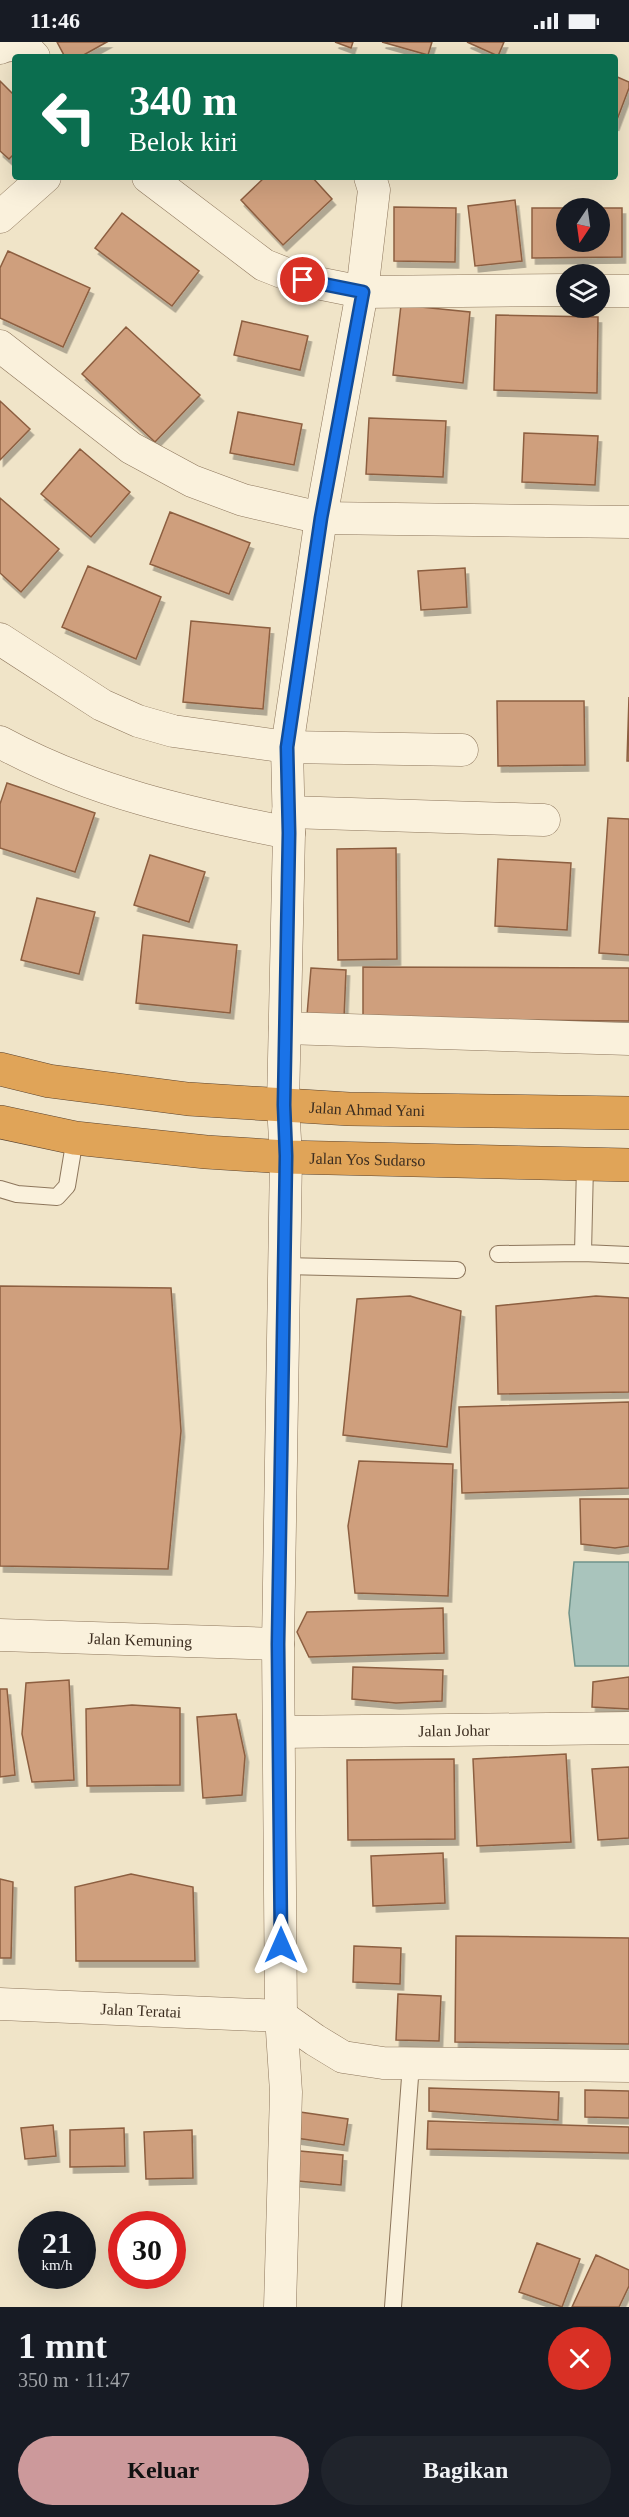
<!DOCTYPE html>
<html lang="id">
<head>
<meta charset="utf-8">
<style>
	:root { --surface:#171b24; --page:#20242c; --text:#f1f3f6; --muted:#9ea1a6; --accent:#cc999b }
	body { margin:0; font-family:"Times New Roman",serif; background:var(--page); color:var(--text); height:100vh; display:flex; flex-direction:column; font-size:22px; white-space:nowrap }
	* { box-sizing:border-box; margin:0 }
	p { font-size:20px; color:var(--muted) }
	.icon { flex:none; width:33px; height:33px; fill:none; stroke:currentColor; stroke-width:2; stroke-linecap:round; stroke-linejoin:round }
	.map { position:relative; height:2265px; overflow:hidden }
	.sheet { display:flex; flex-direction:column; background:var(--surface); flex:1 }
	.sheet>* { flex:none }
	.banner { position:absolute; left:12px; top:12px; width:606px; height:126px; border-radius:6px; box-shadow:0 6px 24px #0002; background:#0b6e4f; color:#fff; overflow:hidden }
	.needle { width:39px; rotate:193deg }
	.tools { position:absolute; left:556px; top:156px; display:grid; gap:12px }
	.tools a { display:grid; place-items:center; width:54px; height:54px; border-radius:50%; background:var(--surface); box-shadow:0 6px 24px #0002; font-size:30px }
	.speed { position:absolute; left:18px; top:2169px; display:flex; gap:12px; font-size:30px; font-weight:700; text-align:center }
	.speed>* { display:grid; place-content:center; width:78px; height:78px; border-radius:50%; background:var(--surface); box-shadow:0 6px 24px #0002; line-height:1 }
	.speed small { font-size:15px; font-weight:400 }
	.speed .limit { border:9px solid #d22; background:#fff; color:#111 }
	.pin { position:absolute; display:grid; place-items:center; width:51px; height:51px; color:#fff; margin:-26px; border:3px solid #fff; border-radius:50%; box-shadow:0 2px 6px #0007 }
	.me { position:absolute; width:66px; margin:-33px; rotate:0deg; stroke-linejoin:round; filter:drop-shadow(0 0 4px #0008) }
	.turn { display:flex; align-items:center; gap:21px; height:126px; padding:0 18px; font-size:27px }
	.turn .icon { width:78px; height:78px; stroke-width:2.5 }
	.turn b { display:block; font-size:42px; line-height:51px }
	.round { display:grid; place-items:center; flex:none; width:63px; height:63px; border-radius:32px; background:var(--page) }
	.head { display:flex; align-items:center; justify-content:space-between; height:102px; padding:0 18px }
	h1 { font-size:36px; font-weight:600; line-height:45px }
	.button { display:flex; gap:12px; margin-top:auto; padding:12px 18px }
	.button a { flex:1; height:69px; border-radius:36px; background:var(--accent); color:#111; font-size:24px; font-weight:600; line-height:69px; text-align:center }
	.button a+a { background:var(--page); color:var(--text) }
	.status { display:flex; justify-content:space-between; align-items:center; height:42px; padding:0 30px; background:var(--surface); direction:ltr }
	.status svg { height:16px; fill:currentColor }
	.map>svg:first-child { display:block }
	.water { fill:#a9c4bc; stroke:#6f938a; stroke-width:1.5 }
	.building { fill:#cf9f7d; stroke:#8d5f41; stroke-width:1.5; fill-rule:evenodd; filter:url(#shadow) }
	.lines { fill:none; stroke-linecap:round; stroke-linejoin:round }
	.lane-casing { stroke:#8d765c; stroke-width:18 }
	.street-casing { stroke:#8d765c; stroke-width:33 }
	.highway-casing { stroke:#5b4430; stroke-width:34 }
	.lane { stroke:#faf1dc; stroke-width:16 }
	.street { stroke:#faf1dc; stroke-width:32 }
	.highway { stroke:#e0a458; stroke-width:33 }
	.route-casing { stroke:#114b97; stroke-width:15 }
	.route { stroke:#1a73e8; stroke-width:10 }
	.labels { text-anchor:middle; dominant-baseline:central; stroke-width:6; stroke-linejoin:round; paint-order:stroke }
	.street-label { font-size:16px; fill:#3d2e20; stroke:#f7eed8 }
</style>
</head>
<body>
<div class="status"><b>11:46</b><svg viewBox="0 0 49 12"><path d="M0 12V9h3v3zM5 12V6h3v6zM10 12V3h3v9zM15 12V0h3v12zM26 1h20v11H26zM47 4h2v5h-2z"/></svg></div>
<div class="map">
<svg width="629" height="2265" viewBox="0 0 629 2265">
	<defs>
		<filter id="shadow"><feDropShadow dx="3.5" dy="6" stdDeviation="0" flood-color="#0004"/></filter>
	</defs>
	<rect width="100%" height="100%" fill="#f0e4c8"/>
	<!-- water -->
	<path class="water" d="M574 1520H629V1624H575L569 1571Z"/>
	<!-- building -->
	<path class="building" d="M57 0H107L80 15H65Z
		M335 0H353L351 6Z
		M382 0H432L428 13Z
		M467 0H504L498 14Z
		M615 34 629 40V46L615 83Z
		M0 39 15 54V111L9 117 0 109Z
		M265 135H312L332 157 283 203 241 158Z
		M515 158 522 219 475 224 468 164Z
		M394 165 456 166 455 220 394 219Z
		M532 166H622V215L532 216ZM567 166H600V200H567Z
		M122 171 199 229 172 264 95 206Z
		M8 209 90 246 63 305 0 276V226Z
		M401 263 470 270 463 341 393 333Z
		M496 273 598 275 597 351 494 348Z
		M242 279 308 294 300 328 234 313Z
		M126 285 200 353 155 400 82 332Z
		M0 359 30 387 0 418Z
		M238 370 302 382 294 423 230 411Z
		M369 376 446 379 443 435 366 432Z
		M524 391 598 394 595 443 522 440Z
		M80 407 130 450 91 495 41 452Z
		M0 456 59 507 21 550 0 531Z
		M170 470 250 501 229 552 150 522Z
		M88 524 161 555 136 617 62 585Z
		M465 526 467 565 421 568 418 529Z
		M191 579 270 586 263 667 183 660Z
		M629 655V719H627Z
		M497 659H584L585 723 498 724Z
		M7 741 95 771 75 830 0 806V762Z
		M608 776 629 777V913L599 911Z
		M396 806 397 917 338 918 337 807Z
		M150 813 205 830 189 880 134 863Z
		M498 817 571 821 567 888 495 884Z
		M37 856 95 870 79 932 21 918Z
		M143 893 237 903 230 971 136 961Z
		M363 925 629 926V979L363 977Z
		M311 926 346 928 344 976 307 973Z
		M0 1244 171 1246 181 1389 168 1527 0 1524Z
		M410 1254 461 1269 447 1405 343 1393 357 1257Z
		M596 1254 629 1256V1350L498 1352 496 1264Z
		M629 1360V1446L462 1451 459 1365Z
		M359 1419 453 1422 448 1554 355 1551 348 1484Z
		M580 1457H629V1504L615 1506 581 1502Z
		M443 1566 444 1611 309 1615 297 1590 307 1570Z
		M353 1625 443 1628 442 1659 396 1661 352 1657Z
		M629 1635V1667L592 1665 593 1640Z
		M69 1638 74 1738 32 1740 22 1692 26 1641Z
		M0 1647H7L15 1733 0 1735Z
		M132 1663 180 1666V1743L87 1744 86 1667Z
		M236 1672 245 1714 242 1753 203 1756 197 1675Z
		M566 1712 571 1800 477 1804 473 1717Z
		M454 1717 455 1797 348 1798 347 1718Z
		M629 1725V1796L598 1798 592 1727Z
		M443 1811 445 1861 373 1864 371 1814Z
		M131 1832 193 1845 195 1919H76L75 1845Z
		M0 1837 13 1840 11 1916H0Z
		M456 1894 629 1896V2002L455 2000Z
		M354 1904 401 1906 400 1942 353 1940Z
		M398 1952 441 1954 439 1999 396 1998Z
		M429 2046 559 2050 558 2078 429 2069Z
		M585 2048 629 2049V2076L585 2075Z
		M300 2070 348 2077 344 2103 296 2096Z
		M428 2079 629 2085V2111L427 2107Z
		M53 2083 56 2114 25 2117 21 2086Z
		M124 2086 125 2124 70 2125V2088Z
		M192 2088 193 2136 146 2137 144 2090Z
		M289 2108 343 2113 341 2143 287 2138Z
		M537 2201 580 2217 562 2265 519 2250Z
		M596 2213 629 2228V2244L619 2265H572Z"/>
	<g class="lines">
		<!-- lane casing -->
		<g class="lane-casing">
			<path id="lane" d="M0 1147 17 1152 57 1155 67 1144 75 1096
				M583 1211 629 1213
				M498 1212 583 1211 585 1123
				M284 1224 457 1228
				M393 2265 411 2022"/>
		</g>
		<!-- street casing -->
		<g class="street-casing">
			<g id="street">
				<path d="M0 6C13 0 25 4 34 15"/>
				<path d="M148 135 264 223 302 238 362 250 567 248"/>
				<path d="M0 175 45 135"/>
				<path d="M600 249H629"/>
				<path d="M0 304 131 406 192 439 243 458 321 476 629 480"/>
				<path d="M0 597 102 663 138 679 173 689 287 705 462 708"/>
				<path d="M0 700C92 750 187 771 289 791"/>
				<path d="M288 770 544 778"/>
				<path d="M285 986 629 997"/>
				<path id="s1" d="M0 1593 278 1602"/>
				<path id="s2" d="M280 1690 629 1686"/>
				<path id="s3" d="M0 1962 281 1974 315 1998 343 2015 383 2021 629 2024"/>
				<path d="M280 2265 286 2050 281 1974 278 1602 286 1115 283 1063 289 791 287 705 321 476 362 250 374 148 370 135"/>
			</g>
		</g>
		<!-- highway casing -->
		<g class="highway-casing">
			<g id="highway">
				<path id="s4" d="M0 1027 49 1039 188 1057 349 1067 629 1071"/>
				<path id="s5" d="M0 1080 75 1096 206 1110 286 1115 629 1123"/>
			</g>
		</g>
		<!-- lane -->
		<use href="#lane" class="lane"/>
		<!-- street -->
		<use href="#street" class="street"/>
		<!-- highway -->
		<use href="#highway" class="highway"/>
	</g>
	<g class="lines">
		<!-- route casing -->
		<g class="route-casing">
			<path id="route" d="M281 1903 278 1602 286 1114 284 1063 289 791 287 705 321 476 363 250 303 238"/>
		</g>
		<!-- route -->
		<use href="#route" class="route"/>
	</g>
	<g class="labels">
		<!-- street labels -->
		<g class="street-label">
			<text stroke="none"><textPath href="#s4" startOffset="370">Jalan Ahmad Yani</textPath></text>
			<text stroke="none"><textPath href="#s5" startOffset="370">Jalan Yos Sudarso</textPath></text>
			<text stroke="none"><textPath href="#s1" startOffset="140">Jalan Kemuning</textPath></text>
			<text stroke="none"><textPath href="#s2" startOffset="174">Jalan Johar</textPath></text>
			<text stroke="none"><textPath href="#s3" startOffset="141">Jalan Teratai</textPath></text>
		</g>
	</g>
</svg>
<div class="tools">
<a><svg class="needle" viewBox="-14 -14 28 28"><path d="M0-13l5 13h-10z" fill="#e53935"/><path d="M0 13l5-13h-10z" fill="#9ea1a6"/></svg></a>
<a><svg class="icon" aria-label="layers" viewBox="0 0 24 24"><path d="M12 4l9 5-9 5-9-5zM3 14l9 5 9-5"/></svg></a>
</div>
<div class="speed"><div>21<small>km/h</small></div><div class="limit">30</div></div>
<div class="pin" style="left:303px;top:238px;background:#d93025"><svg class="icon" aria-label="arrive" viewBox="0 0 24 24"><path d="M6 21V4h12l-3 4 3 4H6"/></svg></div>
<svg class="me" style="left:281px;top:1903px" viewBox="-20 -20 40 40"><path d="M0-17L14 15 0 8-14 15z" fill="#1a73e8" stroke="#fff" stroke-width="4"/></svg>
<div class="banner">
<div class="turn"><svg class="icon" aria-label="left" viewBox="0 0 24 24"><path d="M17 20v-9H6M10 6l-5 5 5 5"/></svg><div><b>340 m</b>Belok kiri</div></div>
</div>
</div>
<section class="sheet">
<div class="head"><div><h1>1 mnt</h1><p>350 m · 11:47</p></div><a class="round" style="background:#d93025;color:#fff"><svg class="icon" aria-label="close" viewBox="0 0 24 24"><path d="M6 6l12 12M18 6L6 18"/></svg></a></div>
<div class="button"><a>Keluar</a><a>Bagikan</a></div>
</section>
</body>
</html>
